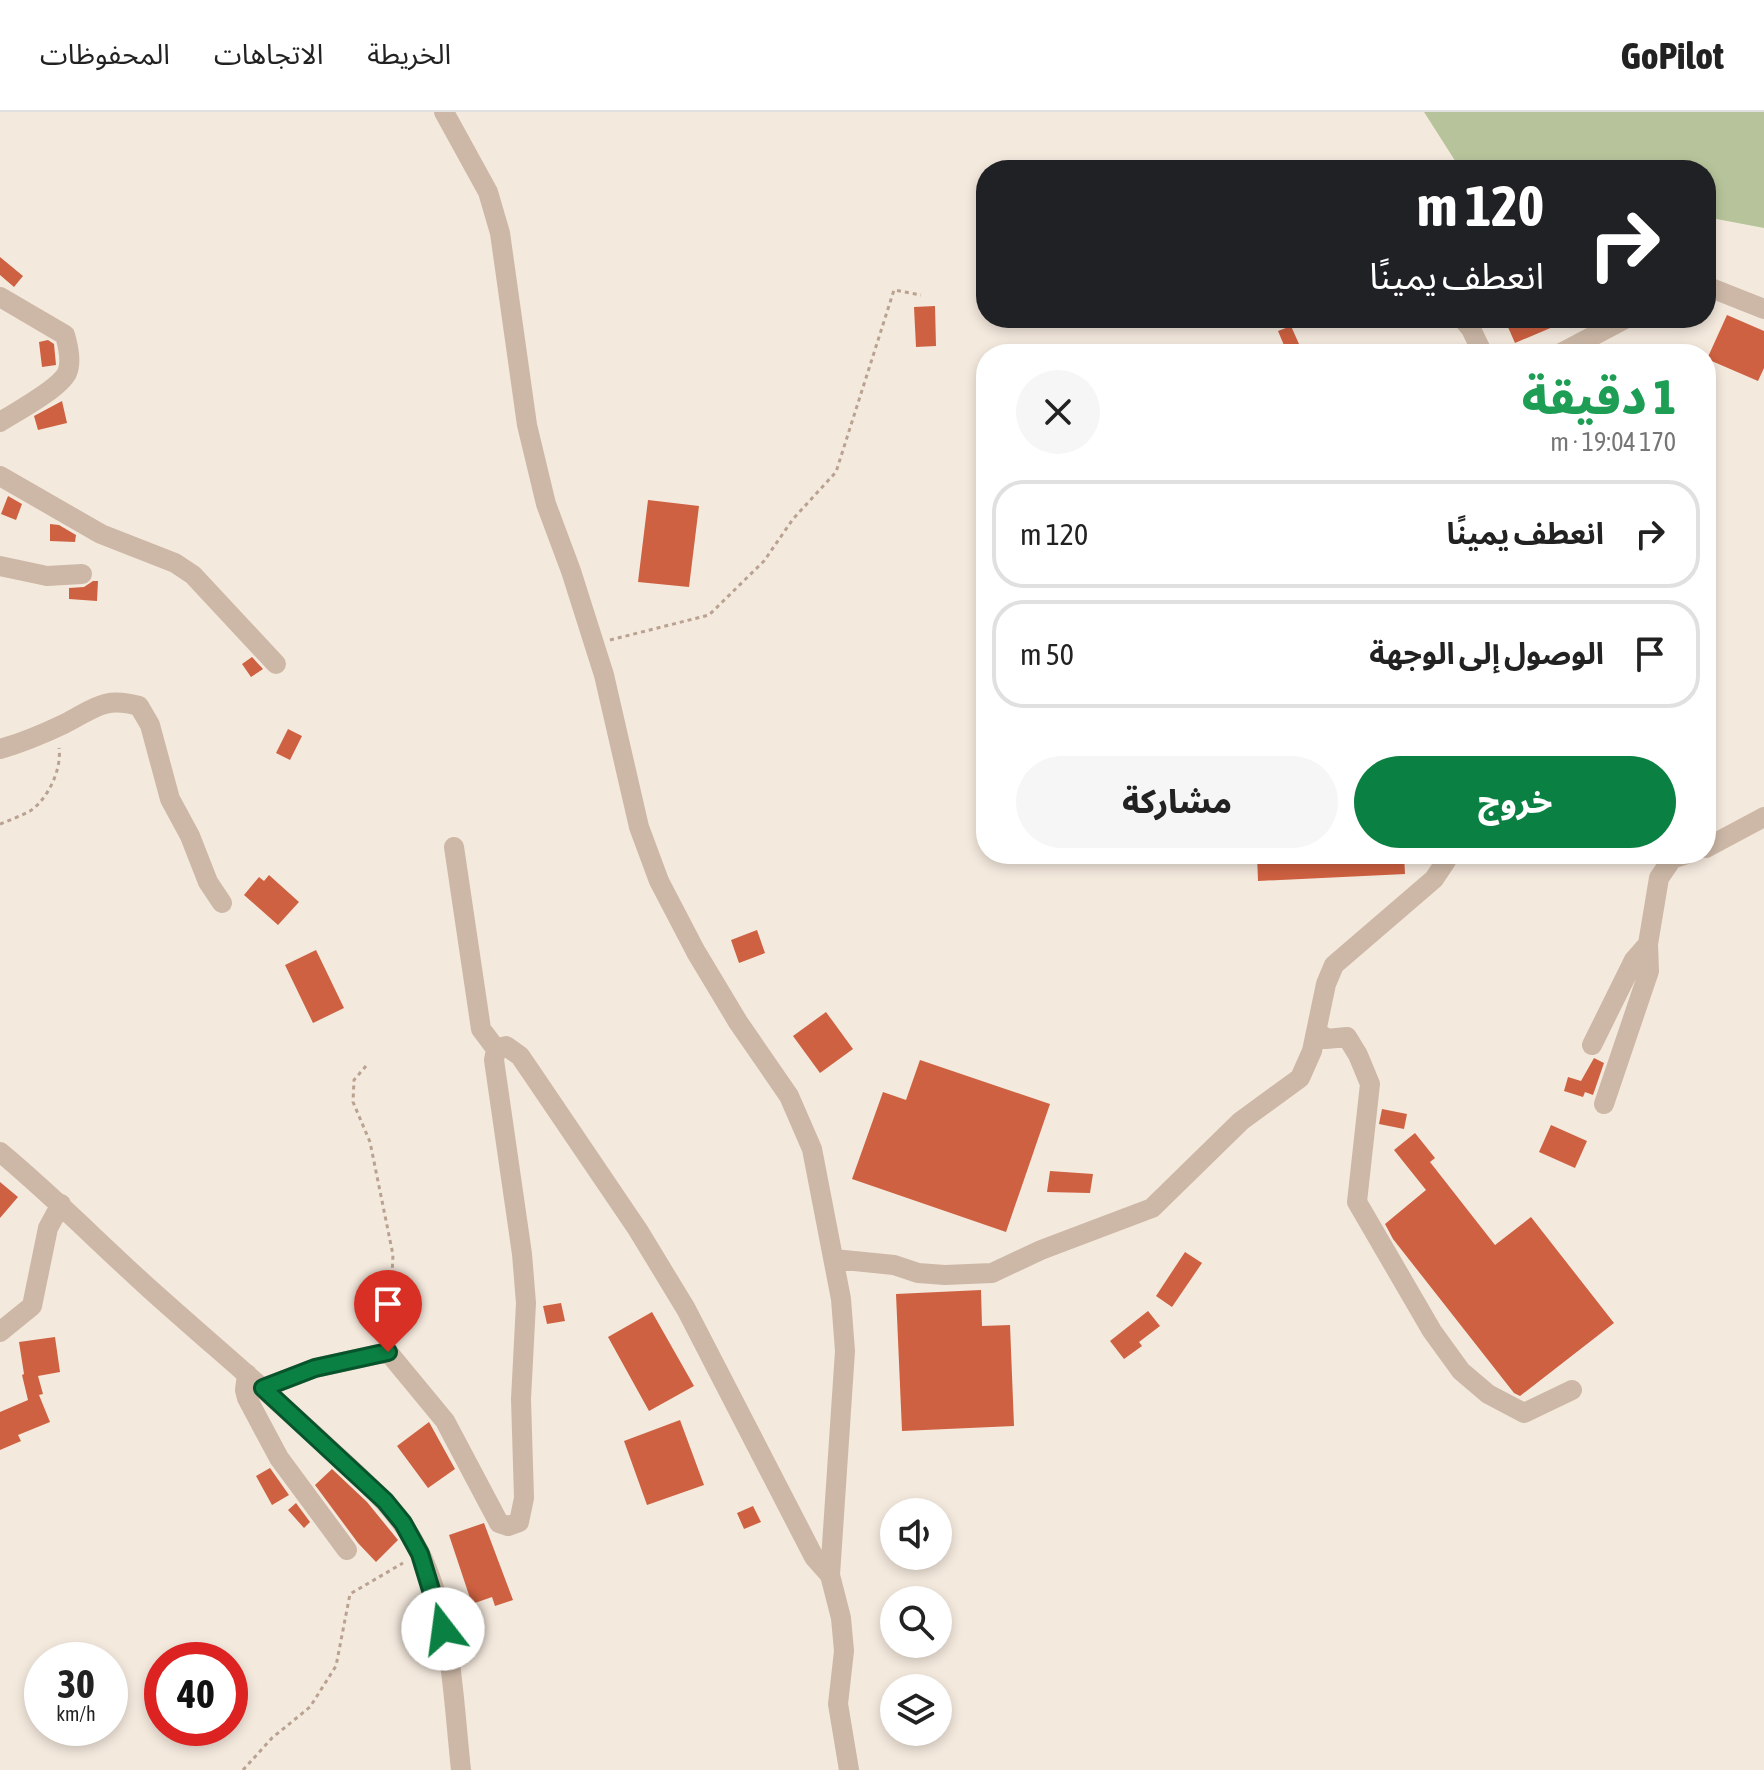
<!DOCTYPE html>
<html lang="ar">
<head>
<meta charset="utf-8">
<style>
	:root { --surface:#fff; --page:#f6f6f6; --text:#222; --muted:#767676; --line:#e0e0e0; --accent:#0b8043 }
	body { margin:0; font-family:"Asap Condensed","Noto Sans Arabic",sans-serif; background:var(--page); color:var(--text); direction:rtl; height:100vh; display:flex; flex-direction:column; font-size:30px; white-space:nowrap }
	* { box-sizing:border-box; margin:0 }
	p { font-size:26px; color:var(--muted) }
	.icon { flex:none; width:44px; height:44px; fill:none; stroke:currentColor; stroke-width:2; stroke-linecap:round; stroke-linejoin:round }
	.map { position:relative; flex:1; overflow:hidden; direction:ltr }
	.side { position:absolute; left:976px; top:232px; width:740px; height:520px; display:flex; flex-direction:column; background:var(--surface); border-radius:32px; box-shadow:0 4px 12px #0003; direction:rtl }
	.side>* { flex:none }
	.hud { position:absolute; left:976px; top:48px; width:740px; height:168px; border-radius:32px; box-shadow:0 4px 12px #0003; direction:rtl; background:#202124; color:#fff; overflow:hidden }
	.buttons { position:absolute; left:880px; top:1386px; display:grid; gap:16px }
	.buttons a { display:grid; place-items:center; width:72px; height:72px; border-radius:50%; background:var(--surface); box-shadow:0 4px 12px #0003; font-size:40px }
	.speed { position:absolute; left:24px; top:1530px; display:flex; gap:16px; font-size:40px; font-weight:700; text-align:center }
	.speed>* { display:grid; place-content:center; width:104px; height:104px; border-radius:50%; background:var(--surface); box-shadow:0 4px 12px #0003; line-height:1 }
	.speed small { font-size:20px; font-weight:400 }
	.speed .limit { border:12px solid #d22; background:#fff; color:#111 }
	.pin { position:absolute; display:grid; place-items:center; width:68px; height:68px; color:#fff; margin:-82px -34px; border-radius:50% 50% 50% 0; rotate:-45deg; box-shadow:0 0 8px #0007 }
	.pin .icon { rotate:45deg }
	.me { position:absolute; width:88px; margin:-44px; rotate:345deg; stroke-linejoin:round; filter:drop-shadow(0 0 6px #0008) }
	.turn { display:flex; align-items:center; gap:28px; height:168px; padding:0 40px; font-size:36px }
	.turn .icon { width:104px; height:104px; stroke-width:2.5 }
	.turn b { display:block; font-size:56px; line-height:68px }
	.round { display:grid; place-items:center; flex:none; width:84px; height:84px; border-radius:42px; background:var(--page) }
	.headline { display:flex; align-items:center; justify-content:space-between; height:136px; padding:0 40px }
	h1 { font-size:48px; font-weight:800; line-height:60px; color:#1e9e55 }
	.primary-button { display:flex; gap:16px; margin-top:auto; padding:16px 40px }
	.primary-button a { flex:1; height:92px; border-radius:48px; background:var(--accent); color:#fff; font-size:32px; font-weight:800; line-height:92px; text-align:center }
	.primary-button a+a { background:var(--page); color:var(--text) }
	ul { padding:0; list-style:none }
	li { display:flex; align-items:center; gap:24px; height:108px; margin:0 16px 12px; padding:0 24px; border:4px solid var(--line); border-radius:32px }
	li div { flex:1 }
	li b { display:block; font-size:30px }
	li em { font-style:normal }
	header { display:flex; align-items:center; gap:48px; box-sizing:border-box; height:112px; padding:0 40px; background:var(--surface); border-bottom:2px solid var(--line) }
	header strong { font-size:38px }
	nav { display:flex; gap:44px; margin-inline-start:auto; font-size:28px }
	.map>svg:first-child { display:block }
	.green { fill:#b7c49b }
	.building { fill:#ce6141 }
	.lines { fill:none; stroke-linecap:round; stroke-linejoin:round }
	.path { stroke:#b9a291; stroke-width:3; stroke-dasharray:4 4; stroke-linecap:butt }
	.minor { stroke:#cdb8a7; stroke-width:20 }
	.route-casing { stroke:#07532c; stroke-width:20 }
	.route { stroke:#0b8043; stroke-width:14 }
</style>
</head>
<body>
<header>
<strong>GoPilot</strong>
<nav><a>الخريطة</a><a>الاتجاهات</a><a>المحفوظات</a></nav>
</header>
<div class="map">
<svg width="1764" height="1658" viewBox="0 0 1764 1658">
	<rect width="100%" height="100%" fill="#f4e9dd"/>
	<!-- green -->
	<path class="green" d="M1424 0H1764V116L1706 105V58H1461Z"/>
	<!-- building -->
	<path class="building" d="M0 145 23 164 14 175 0 163Z
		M935 194 936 234 916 235 914 195Z
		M1727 203 1764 219V256L1758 269 1707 247Z
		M1504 206H1574L1515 231Z
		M1291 214 1299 232 1286 238 1278 219Z
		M48 228 54 232 56 253 42 255 39 230Z
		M62 289 67 311 38 318 34 304Z
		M8 384 22 392 16 408 1 402Z
		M648 388 699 394 689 475 638 470Z
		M50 412 59 413 76 423 75 430 50 429Z
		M93 469H98L97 489 69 487V476L84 475Z
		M252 545 263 557 251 565 242 552Z
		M288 617 302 624 290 648 276 641Z
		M1257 742H1404L1405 762 1258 769Z
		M269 763 299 790 278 813 244 783 259 765 264 769Z
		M757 818 765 841 739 851 731 828Z
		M316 838 344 896 313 911 285 853Z
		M826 900 853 937 820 961 793 924Z
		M1594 946 1604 951 1593 983 1585 980 1583 985 1564 979 1568 965 1581 969Z
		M920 948 1050 992 1006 1120 852 1067 883 980 906 988Z
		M1382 997 1407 1002 1404 1017 1379 1012Z
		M1551 1013 1587 1029 1575 1056 1539 1040Z
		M1415 1021 1435 1046 1430 1050 1495 1133 1531 1105 1614 1211 1520 1284 1514 1281 1393 1127 1385 1112 1426 1078 1394 1038Z
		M1050 1059 1093 1062 1090 1081 1047 1080Z
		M0 1070 18 1085 0 1106Z
		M1185 1140 1202 1151 1172 1195 1156 1184Z
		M981 1178 982 1214 1010 1213 1014 1314 902 1319 896 1182Z
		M561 1191 565 1209 547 1212 543 1194Z
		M1148 1199 1160 1214 1139 1230 1142 1234 1124 1247 1110 1229Z
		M652 1200 694 1274 649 1299 608 1225Z
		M55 1225 60 1260 38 1264 43 1282 39 1283 50 1310 18 1323 21 1329 0 1338V1300L28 1288 22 1263 24 1262 19 1230Z
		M680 1308 704 1373 647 1393 624 1329Z
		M429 1310 455 1357 428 1376 397 1334Z
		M270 1356 289 1383 272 1393 256 1364Z
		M332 1357 367 1390 398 1428 376 1450 358 1431 315 1373Z
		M296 1391 310 1410 304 1416 288 1398Z
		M753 1394 761 1410 744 1417 737 1401Z
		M484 1411 513 1488 495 1494 492 1485 472 1492 449 1423Z"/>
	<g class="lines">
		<!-- path -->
		<path class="path" d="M610 528 709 503 764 449 793 407 836 360 894 178 921 183
			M0 712C10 708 21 704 30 699 48 687 62 657 59 636
			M366 954 354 968 353 990 370 1030 393 1143 389 1224
			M243 1658 272 1626 310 1595 336 1554 350 1482 403 1451"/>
		<!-- minor -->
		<path class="minor" d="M444 0 488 80 500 121 527 313 546 392 571 459 604 563 639 715 659 769 696 840 738 910 789 984 812 1037 841 1187 845 1239 830 1463 841 1506 844 1539 838 1592 849 1658
			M1706 174 1764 197
			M0 185 65 223C68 234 72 250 67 261 59 277 16 300 0 310
			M1462 206 1471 217 1483 242
			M1559 242 1627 206
			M0 364 101 422 175 451 193 463 276 552
			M0 454 47 464 82 462
			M0 637C22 631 43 622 64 612 94 597 103 584 139 594L150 613 170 687 190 724 208 770 222 791
			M454 735 481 917 496 937
			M1706 736 1764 705
			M1317 919 1326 927 1347 925 1358 943 1370 972 1357 1090 1432 1219 1461 1259 1488 1282 1524 1301 1572 1278
			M1592 933 1634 848 1648 832
			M1604 992 1649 859 1648 832 1659 766 1672 747 1687 742
			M0 1040C53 1084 101 1133 152 1179 209 1230 267 1279 323 1331 359 1365 397 1395 419 1439 452 1505 453 1586 461 1658
			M834 1147 894 1153 918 1161 945 1163 992 1161 1041 1138 1152 1096 1241 1009 1300 966 1312 939 1326 872 1334 853 1434 767 1446 749 1445 742
			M0 1220 32 1194 48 1116 61 1092
			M247 1262 245 1278 247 1286 279 1346 347 1438
			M263 1276 315 1256 388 1240 445 1309 499 1411 508 1414 519 1410 524 1386 521 1287 526 1191 522 1142 494 948 496 937 506 934 520 944 533 963 638 1118 686 1197 814 1445 830 1463"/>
	</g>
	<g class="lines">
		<!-- route casing -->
		<g class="route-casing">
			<path id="route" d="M388 1240 315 1256 263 1276 385 1389 403 1411 420 1442 443 1517"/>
		</g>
		<!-- route -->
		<use href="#route" class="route"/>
	</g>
</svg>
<div class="buttons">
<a><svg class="icon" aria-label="sound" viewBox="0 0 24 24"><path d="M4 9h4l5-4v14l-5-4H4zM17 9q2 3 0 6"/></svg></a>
<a><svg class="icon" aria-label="search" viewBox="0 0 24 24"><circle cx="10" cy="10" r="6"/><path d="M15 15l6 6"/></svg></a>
<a><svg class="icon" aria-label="layers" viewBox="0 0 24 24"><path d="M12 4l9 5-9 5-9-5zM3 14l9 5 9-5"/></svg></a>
</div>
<div class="speed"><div>30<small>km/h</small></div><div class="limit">40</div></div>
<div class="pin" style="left:388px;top:1240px;background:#d93025"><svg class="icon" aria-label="arrive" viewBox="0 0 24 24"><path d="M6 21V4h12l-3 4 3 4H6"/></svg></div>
<svg class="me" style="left:443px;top:1517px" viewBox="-20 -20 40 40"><circle r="19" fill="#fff"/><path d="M0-13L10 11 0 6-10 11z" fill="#0b8043"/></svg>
<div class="hud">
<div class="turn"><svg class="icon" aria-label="right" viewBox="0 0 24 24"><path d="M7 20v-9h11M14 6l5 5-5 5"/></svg><div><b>120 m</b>انعطف يمينًا</div></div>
</div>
<section class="side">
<div class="headline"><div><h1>1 دقيقة</h1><p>170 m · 19:04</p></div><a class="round"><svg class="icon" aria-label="close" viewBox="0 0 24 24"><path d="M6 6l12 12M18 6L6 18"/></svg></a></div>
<ul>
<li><svg class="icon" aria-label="right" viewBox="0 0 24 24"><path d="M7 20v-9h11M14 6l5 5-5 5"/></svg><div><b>انعطف يمينًا</b></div><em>120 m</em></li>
<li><svg class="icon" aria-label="arrive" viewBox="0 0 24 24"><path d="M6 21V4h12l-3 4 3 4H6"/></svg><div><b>الوصول إلى الوجهة</b></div><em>50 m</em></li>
</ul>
<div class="primary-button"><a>خروج</a><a>مشاركة</a></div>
</section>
</div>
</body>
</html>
